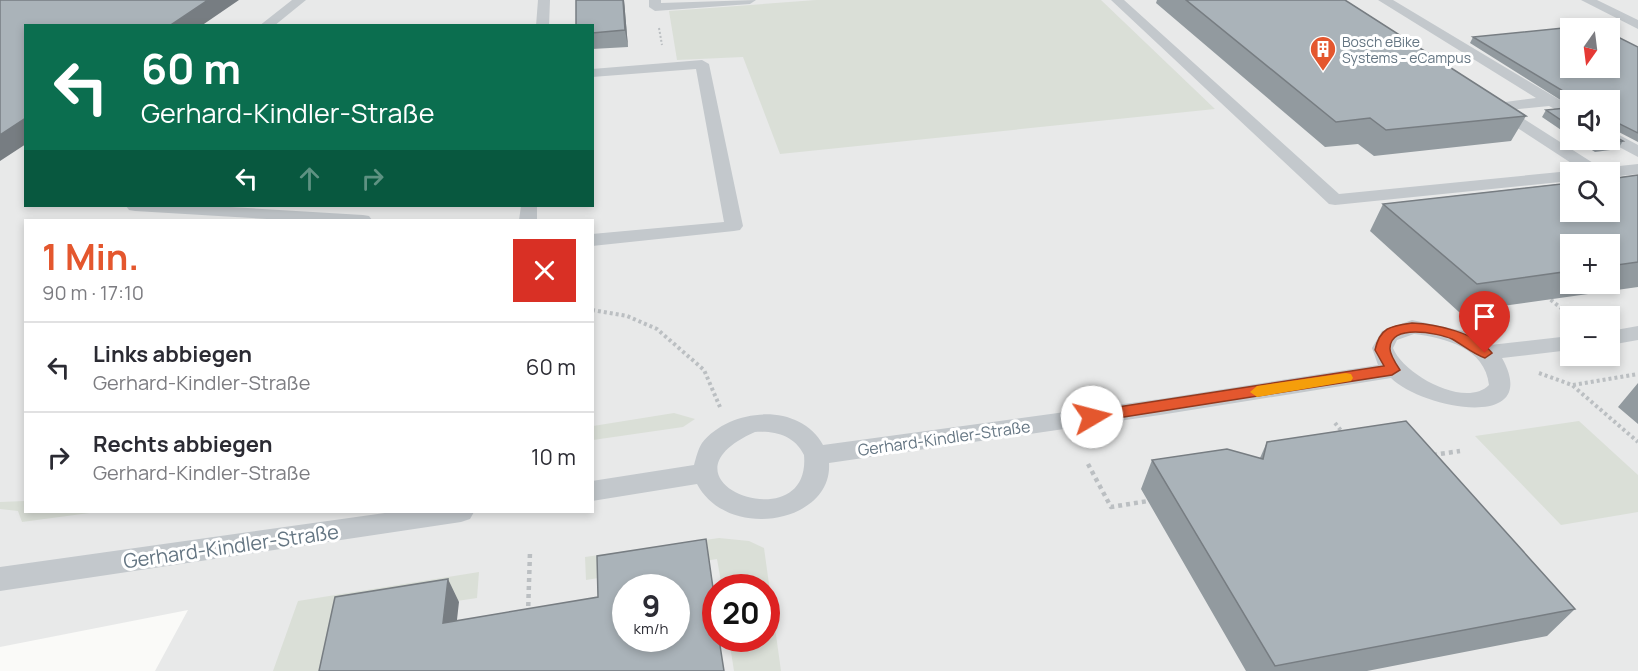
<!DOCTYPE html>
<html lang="de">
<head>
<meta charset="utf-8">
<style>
	:root { --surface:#fff; --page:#f7f7f7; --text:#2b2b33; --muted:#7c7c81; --line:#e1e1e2; --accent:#e4572e }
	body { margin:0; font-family:Manrope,sans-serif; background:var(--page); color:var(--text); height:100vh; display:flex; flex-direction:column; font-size:22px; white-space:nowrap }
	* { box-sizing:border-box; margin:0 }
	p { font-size:20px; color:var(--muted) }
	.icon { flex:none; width:33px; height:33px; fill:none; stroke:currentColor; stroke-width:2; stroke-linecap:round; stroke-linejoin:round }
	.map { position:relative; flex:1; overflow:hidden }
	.panel { position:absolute; left:24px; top:219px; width:570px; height:294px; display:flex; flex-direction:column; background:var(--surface); border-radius:0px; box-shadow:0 3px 9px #0003 }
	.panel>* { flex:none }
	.banner { position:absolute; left:24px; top:24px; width:570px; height:183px; border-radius:0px; box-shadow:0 3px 9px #0003; background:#0b6e4f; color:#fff; overflow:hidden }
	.needle { width:39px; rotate:194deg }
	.fabs { position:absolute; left:1560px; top:18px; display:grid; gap:12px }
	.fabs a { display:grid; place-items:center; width:60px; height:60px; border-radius:0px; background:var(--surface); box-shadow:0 3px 9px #0003; font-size:30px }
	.speed { position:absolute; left:612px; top:574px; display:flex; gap:12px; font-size:30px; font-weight:700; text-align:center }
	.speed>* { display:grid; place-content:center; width:78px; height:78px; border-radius:50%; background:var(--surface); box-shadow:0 3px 9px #0003; line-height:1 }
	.speed small { font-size:15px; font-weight:400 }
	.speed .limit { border:9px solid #d22; background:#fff; color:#111 }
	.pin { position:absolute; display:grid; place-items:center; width:51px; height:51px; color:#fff; margin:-62px -26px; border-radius:50% 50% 50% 0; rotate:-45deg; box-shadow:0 0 6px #0007 }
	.pin .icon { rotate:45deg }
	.me { position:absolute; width:66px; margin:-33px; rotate:82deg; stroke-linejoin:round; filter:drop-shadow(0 0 4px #0008) }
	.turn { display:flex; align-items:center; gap:21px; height:126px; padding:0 18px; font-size:27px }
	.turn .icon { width:78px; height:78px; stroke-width:2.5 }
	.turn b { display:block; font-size:42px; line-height:51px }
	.lanes { display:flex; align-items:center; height:57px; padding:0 18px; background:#0003; justify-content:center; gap:30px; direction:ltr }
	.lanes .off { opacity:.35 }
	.round { display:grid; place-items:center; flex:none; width:63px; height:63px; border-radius:0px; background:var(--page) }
	.summary { display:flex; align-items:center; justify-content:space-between; height:102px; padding:0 18px }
	h1 { font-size:36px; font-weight:700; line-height:45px; color:var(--accent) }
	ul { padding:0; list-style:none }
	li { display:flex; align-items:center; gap:18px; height:90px; padding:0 18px; border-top:2px solid var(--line) }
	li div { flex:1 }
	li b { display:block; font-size:22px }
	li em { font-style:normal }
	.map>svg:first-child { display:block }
	.built { fill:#e8e9e9; fill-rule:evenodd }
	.green { fill:#dadfd7 }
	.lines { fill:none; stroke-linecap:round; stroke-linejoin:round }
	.path-far2 { stroke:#bbbfc2; stroke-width:2; stroke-dasharray:2 2; stroke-linecap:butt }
	.path-far1 { stroke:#bbbfc2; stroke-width:4; stroke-dasharray:3 3; stroke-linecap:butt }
	.path { stroke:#bbbfc2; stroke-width:4.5; stroke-dasharray:4 4; stroke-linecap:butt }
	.lane { fill:#c3c8cc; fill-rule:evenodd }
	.wall { fill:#929a9f; fill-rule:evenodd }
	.shaded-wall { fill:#777d82 }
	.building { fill:#aab3b9; stroke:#777d82; stroke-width:1.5; fill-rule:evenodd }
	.route { fill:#e4572e; stroke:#94391e; stroke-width:1.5 }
	.slow { fill:#f59e0b }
	.labels { text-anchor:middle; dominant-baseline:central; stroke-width:6; stroke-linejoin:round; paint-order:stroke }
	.far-poi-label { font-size:14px; fill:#657683; stroke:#fff; text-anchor:start }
	.street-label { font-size:16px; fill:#657683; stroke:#fff }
	.near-street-label { font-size:20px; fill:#657683; stroke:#fff }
</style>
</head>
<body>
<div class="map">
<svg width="1638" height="671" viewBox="0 0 1638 671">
	<rect width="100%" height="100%" fill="#fafaf8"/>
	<!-- built -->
	<path class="built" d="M0 0H1638V671H155L188 610 0 647ZM26 26H592V206H26ZM1570 28H1610V68H1570ZM1570 100H1610V140H1570ZM1570 172H1610V212H1570ZM26 220H592V512H26ZM1570 244H1610V284H1570ZM1570 316H1610V356H1570ZM626 588H676V639H626ZM716 588H766V639H716Z"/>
	<!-- green -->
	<path class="green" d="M816 0H1101L1215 109 780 154 743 57 677 60 669 11Z
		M674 413 695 419 683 427 593 440V426Z
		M1579 421 1638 475V512L1561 525 1475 436Z
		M25 501 26 512H97L22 522 18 511 0 509V502Z
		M719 538 749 541 764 548 781 671H734L729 639H766V588H722L717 559 586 580 585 557Z
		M479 572 477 598 342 618 330 671H273L298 601Z"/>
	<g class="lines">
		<!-- path-far2 -->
		<path class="path-far2" d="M659 28 662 45"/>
		<!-- path-far1 -->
		<path class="path-far1" d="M1546 296 1571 316
			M592 310 627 316 657 329 704 370 720 407
			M1539 373 1572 385 1638 442
			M1573 385 1638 374
			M1335 423 1343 433"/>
		<!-- path -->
		<path class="path" d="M1433 455 1460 451
			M1088 464 1111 507 1148 501
			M528 614 530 552"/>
		<!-- lane -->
		<path class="lane" d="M292 0H306L274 26H259Z
			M538 0H550L549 26H536Z
			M649 0H661V3L756 0 750 4 655 11 649 7Z
			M1111 0H1124L1339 194 1570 171 1576 172H1570V181L1335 205 1329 204Z
			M1378 0H1393L1570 106V117L1549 106 1510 110 1601 168 1638 164V174L1610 177V172H1585L1493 112 1487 107 1490 104 1536 98Z
			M1581 0H1597L1638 20V29Z
			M702 60 709 64 743 226 740 230 734 231 592 246V234L724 222 696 69 592 77V69Z
			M1610 130 1638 145V157L1606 140H1610Z
			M126 206H214L363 215 369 216 372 220H284L135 211 129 210Z
			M521 206H537V220H519Z
			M1412 320 1463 331 1490 345 1570 336V350L1502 358C1543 432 1422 409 1391 378L1160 415 829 463C833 523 728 542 697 484L592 501V481L694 465C696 458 698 449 702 443 730 407 800 402 823 445L1160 399 1378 365 1372 348 1382 331ZM1414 334C1446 338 1485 348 1489 385 1465 409 1403 374 1393 348L1397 340ZM755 432C775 431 794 435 804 455 812 543 645 481 755 432Z
			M1638 326V340L1610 345V331Z
			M392 512H474L470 519 461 522 0 591V567Z"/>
	</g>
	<!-- wall -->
	<path class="wall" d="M576 0H624L628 47 592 49V26Z
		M1157 0H1345L1526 116 1511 141 1374 156 1358 144 1325 147 1156 3Z
		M1473 37 1638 47V142L1613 129 1610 134 1623 141 1618 149 1595 152 1576 140H1610V100H1570V106L1470 43Z
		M1546 110H1570V136L1542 117Z
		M1638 175V287L1459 312 1370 231 1383 204ZM1570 244H1610V284H1570Z
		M1638 383V424L1618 407Z
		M1267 442 1575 609 1547 636 1367 671H1246L1141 489 1152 460 1260 458Z"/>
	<!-- shaded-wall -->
	<path class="shaded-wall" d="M208 0H239L201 26H169Z
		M623 0H624L628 47 625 30Z
		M26 118V144L0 161V135Z
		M448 579 459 602 454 646 443 623Z"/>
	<!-- building -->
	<path class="building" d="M0 0H208L169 26H26V118L0 135Z
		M576 0H623L625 30 592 33V26H576Z
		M1186 0H1345L1526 116 1386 130 1370 118 1336 122Z
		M1593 25 1600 28H1570V68H1610V33L1638 47V133L1614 121 1612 130 1610 133V100H1578L1473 37Z
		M1566 108 1570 110V126L1546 110Z
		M1610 134 1623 141 1599 144 1592 140H1610Z
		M1638 175V262L1610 266V244H1570V271L1477 284 1383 204 1570 183V212H1610V179Z
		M1406 421 1575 609 1275 666 1152 460 1227 449 1263 459 1267 442Z
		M706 539 716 609V639H719L724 671H319L335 597 448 579 443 623 598 597 597 556ZM626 588H676V639H626Z"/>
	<!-- route -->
	<path class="route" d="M1412 323C1436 324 1477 333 1492 353L1485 358C1473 354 1463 345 1452 339 1438 333 1389 323 1390 349 1390 355 1396 364 1400 370L1392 375 1092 422 1086 421 1084 417 1086 413 1092 411 1384 366 1375 350C1380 327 1391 326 1412 323Z"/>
	<!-- slow -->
	<path class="slow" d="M1346 373 1351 374 1353 378 1351 381 1257 397 1250 392 1257 386Z"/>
	<!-- icons -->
	<defs>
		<g id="building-pin" transform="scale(1.35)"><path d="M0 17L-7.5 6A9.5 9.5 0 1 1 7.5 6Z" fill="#e4572e" stroke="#fff"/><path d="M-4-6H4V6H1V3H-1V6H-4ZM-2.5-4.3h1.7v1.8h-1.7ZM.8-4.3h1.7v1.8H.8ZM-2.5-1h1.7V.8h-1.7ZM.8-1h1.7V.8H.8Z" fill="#fff"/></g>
	</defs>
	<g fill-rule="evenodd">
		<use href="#building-pin" x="1323" y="49"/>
	</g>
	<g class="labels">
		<!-- far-poi labels -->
		<g class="far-poi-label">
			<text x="1342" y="41">Bosch eBike<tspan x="1342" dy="16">Systems - eCampus</tspan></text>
		</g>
		<!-- street labels -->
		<g class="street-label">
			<text transform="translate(944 438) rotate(-8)">Gerhard-Kindler-Straße</text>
		</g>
		<!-- near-street labels -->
		<g class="near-street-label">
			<text transform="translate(231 546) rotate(-8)">Gerhard-Kindler-Straße</text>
		</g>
	</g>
</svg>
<div class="fabs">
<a><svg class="needle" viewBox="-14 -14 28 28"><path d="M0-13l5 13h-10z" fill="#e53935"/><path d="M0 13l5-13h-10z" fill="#7c7c81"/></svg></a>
<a><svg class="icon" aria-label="sound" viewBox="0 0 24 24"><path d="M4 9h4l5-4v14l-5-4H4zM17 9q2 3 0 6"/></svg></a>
<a><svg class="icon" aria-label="search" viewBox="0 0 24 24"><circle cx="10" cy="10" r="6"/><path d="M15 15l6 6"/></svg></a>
<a>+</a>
<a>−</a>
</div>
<div class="speed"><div>9<small>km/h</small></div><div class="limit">20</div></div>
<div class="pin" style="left:1485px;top:353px;background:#d93025"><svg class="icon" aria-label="arrive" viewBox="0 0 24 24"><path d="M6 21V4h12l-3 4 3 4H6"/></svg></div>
<svg class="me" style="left:1092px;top:417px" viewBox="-20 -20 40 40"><circle r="19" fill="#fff"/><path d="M0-13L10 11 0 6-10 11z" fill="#e4572e"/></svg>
<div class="banner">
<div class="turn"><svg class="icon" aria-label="left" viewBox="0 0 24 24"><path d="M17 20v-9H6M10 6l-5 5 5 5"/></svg><div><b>60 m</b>Gerhard-Kindler-Straße</div></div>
<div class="lanes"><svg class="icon" aria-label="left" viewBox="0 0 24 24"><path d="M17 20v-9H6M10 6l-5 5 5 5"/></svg><svg class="icon off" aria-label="ahead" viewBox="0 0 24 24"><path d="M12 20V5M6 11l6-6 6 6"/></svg><svg class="icon off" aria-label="right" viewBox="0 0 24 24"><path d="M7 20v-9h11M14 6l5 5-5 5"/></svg></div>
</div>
<section class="panel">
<div class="summary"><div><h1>1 Min.</h1><p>90 m · 17:10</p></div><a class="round" style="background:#d93025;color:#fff"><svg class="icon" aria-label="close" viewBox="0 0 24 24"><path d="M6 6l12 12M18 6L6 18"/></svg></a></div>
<ul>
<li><svg class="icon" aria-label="left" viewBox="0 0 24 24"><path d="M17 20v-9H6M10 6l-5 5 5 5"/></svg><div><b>Links abbiegen</b><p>Gerhard-Kindler-Straße</p></div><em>60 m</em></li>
<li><svg class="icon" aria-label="right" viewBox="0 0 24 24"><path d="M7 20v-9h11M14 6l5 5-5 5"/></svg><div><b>Rechts abbiegen</b><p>Gerhard-Kindler-Straße</p></div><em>10 m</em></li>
</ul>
</section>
</div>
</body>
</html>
